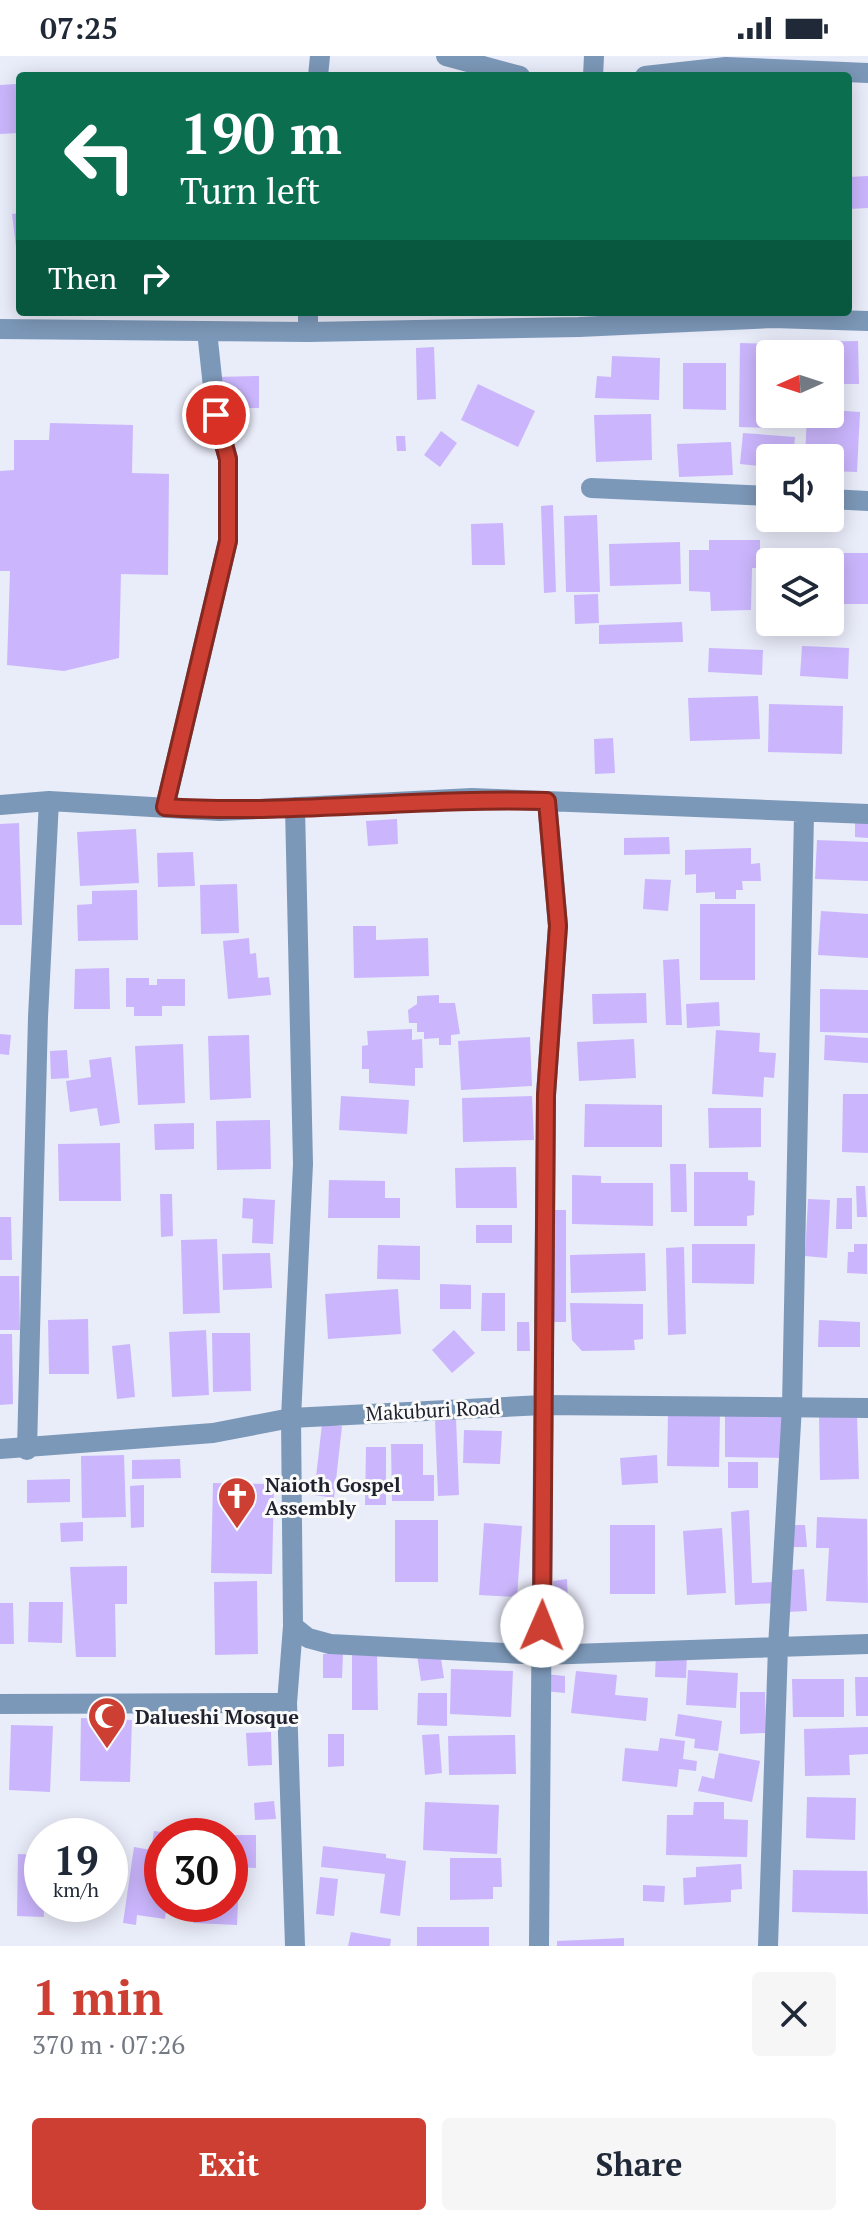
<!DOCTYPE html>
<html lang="en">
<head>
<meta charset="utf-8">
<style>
	:root { --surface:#fff; --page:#f6f6f7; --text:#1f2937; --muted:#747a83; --accent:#cc3f32 }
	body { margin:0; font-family:"PT Serif",serif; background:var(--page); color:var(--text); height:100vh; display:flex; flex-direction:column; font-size:30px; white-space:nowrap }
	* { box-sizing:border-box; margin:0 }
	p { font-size:26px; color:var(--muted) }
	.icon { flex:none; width:44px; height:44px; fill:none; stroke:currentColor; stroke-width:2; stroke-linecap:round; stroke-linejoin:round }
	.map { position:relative; height:1890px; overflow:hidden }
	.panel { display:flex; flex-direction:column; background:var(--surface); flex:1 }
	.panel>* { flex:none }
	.hud { position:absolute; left:16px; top:16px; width:836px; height:244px; border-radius:8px; box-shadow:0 4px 20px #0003; background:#0b6e4f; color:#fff; overflow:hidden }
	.needle { width:52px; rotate:267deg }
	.buttons { position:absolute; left:756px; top:284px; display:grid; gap:16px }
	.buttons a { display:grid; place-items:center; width:88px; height:88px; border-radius:8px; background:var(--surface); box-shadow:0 4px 20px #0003; font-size:40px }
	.speed { position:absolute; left:24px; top:1762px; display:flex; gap:16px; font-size:40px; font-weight:700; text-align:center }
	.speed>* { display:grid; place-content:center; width:104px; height:104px; border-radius:50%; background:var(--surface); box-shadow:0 4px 20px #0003; line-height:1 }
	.speed small { font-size:20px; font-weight:400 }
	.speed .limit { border:12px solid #d22; background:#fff; color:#111 }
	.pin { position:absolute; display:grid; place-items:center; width:68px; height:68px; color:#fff; margin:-34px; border:4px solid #fff; border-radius:50%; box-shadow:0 2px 8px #0007 }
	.me { position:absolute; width:88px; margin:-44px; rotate:1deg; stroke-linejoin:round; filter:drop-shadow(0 0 6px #0008) }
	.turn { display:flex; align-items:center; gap:28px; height:168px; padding:0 32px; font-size:36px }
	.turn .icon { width:104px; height:104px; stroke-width:2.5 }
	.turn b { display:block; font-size:56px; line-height:68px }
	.then { display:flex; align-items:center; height:76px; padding:0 32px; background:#0003; gap:16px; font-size:30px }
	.round { display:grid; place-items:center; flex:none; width:84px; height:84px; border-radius:8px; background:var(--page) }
	.overview { display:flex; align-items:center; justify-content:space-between; height:136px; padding:0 32px }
	h1 { font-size:48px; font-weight:700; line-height:60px; color:var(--accent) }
	.primary-button { display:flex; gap:16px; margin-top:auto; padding:16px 32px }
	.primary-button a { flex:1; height:92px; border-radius:8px; background:var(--accent); color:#fff; font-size:32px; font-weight:700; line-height:92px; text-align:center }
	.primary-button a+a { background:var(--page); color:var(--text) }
	.status { display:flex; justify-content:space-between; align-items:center; height:56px; padding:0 40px; background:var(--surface); direction:ltr }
	.status svg { height:22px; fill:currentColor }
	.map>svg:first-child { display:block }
	.building { fill:#cbb6fd }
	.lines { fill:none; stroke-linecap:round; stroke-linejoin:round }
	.minor { stroke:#7c98b8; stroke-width:20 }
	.tertiary { stroke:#7c98b8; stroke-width:20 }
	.route-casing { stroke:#852920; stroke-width:20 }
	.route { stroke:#cc3f32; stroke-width:14 }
	.labels { text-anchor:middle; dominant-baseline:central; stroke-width:6; stroke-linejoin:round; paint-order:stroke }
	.street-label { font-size:20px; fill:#1f222e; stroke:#fafafa }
	.poi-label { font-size:20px; font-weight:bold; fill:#1f222e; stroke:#fafafa; text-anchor:start }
</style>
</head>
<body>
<div class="status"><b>07:25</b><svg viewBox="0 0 49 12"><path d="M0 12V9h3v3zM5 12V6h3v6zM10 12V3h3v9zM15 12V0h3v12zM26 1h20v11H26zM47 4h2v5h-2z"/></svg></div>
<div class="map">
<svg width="868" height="1890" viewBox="0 0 868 1890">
	<rect width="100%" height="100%" fill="#e9ecf9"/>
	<!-- building -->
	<path class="building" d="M16 28 19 77 0 78V29Z
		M868 120V152L848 153V121Z
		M20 157V207H18L12 158Z
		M858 285 859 328H830V298H804V286Z
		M740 287 775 288 774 298H770L773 372 739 371Z
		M434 291 436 343 417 344 416 292Z
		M612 300 660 302 659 344 595 342 597 320 611 321Z
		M683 307H726V354L683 353Z
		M259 320V352L218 353 217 321Z
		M478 328 535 355 518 391 461 364Z
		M830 354 860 356 857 416 830 415V402H805L807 358H830Z
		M651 358 652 404 596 406 594 359Z
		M50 367 133 369 132 417 169 418 168 519 121 518 119 602 64 615 7 609 10 515H0V415L14 414V384H49Z
		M441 375 457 387 440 411 424 399Z
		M743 377 795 381 793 402H770V411L740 408Z
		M396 380H405L406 395H397Z
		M731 386 733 419 679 421 677 388Z
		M553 449 556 536 544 537 541 450Z
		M597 459 600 536H566L564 460Z
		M503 467 505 509H472L471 468Z
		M709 484H760V512H752L751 554 711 555 710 536 689 535V494H709Z
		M680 486 681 528 610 530 609 488Z
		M833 497H868V548H833Z
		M598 538 599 567 575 568 574 539Z
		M682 566 683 586 599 588V569Z
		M802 590 849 592 848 623 800 620Z
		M709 592 763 594 762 619 708 616Z
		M758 640 760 683 690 685 688 642Z
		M769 648 843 650 842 698 768 696Z
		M613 682 615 717 595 718 594 683Z
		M397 763 398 788 368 790 366 765Z
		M855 765H868V782L855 781Z
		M19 767 22 869H0V768Z
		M136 773 139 827 80 830 77 776Z
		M669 781 670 798 624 799V782Z
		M817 784 868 786V825L815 823Z
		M751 792V808L760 807 761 825H742L743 834H736V843H715V836L696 837V818L685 819V794Z
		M193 796 195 830 158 831 157 797Z
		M645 823 671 824 668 855 643 853Z
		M237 828 239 877 201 878 200 829Z
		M137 834 138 884 78 885 77 849 92 848V835Z
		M700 848H755V924H700Z
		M821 855 868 858V902L818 899Z
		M353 870H376V884L428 882 429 920 354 922Z
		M249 882 250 898 256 897 258 922 269 921 271 939 228 943 223 885Z
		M679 903 682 969H666L663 904Z
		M109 912 110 953H74L75 913Z
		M126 922H149V929H157V923H185V950H162V960H134V951H126Z
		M820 933 868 934V977L820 976Z
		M646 937 647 967 593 968 592 938Z
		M439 939V947H455L460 978 451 979V989H439V982L424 983V976H417V967H409L408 954 417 948V940Z
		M719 946 720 970 687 972 686 948Z
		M412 973V984L422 983 423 1012H415V1030L369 1027V1013H362V990L368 989 367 975Z
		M716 974 760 977 759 996 776 997 774 1022 764 1021 763 1041 712 1038Z
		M0 978 11 979 9 999 0 998Z
		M249 979 251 1042 210 1044 208 980Z
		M825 979 868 982V1007L824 1004Z
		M530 981 532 1030 461 1034 458 985Z
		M634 983 636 1022 579 1025 577 986Z
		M183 988 185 1047 138 1049 135 990Z
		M67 994 69 1022 51 1023 50 995Z
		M111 1001 120 1067 100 1070 97 1052 70 1056 66 1025 91 1021 89 1004Z
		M843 1038H868V1097L842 1096Z
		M341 1040 409 1044 407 1078 339 1074Z
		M532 1040 534 1084 463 1086 462 1042Z
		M585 1048 662 1049V1091H584Z
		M708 1052H761V1091L709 1092Z
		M270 1064 271 1113 217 1114 216 1065Z
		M194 1067V1093L155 1094 154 1068Z
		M120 1087 121 1145H59L58 1088Z
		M670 1108H686L687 1156H671Z
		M516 1111 517 1152H456L455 1112Z
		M694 1116H748V1124L755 1125 754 1159 747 1160V1170H694Z
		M572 1119 601 1120V1127H653V1170L572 1168Z
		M329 1124 385 1125V1142H400V1162H328Z
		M856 1130H865L867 1161H857Z
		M160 1138H172L173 1180 161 1181Z
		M243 1142 275 1144 273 1188 252 1187 253 1163 242 1162Z
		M837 1142H852V1173H836Z
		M808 1143 830 1144 827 1202 805 1200Z
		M546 1154H566V1266H547Z
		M0 1161H11L12 1204H0Z
		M476 1169H512V1187H476Z
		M217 1183 220 1257 183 1258 181 1184Z
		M692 1188H755L754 1228 692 1227Z
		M854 1188H867V1218L847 1217 848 1196H854Z
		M378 1189 420 1190V1224L377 1223Z
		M684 1191 686 1278 668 1279 666 1192Z
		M270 1197 272 1232 223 1234 222 1198Z
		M645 1197 646 1235 571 1237 570 1199Z
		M0 1220H19L20 1274H0Z
		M440 1228 471 1229V1253H440Z
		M398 1233 401 1278 328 1283 325 1238Z
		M482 1237H505V1275H481Z
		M570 1247 643 1248V1283L634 1284 635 1294 582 1295 572 1284Z
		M88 1263 89 1318H49L48 1264Z
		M819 1264 860 1266V1291H818Z
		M517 1266H529L530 1295H517Z
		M206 1274 209 1339 172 1341 169 1276Z
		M454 1274 475 1297 452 1317 432 1294Z
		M212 1277H250L251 1335 213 1336Z
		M0 1278H12L13 1348 0 1349Z
		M130 1288 135 1341 117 1343 112 1290Z
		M668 1357 720 1358 719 1411 667 1410Z
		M819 1359H857L859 1423 820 1424Z
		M725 1360H785V1402L725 1401Z
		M456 1362 459 1439 438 1440 435 1363Z
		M322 1368 342 1370 334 1442 314 1439Z
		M464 1374 502 1375 500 1408 463 1407Z
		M391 1388H423V1419H434V1445H392Z
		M366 1391H386V1449H365Z
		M124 1399 126 1461 82 1462 81 1400Z
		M657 1399 658 1427 622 1429 620 1402Z
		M180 1403 181 1422 132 1423V1404Z
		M728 1406H758V1432H728Z
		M70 1423V1446L27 1447V1424Z
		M213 1427 274 1428 272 1518 211 1517Z
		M144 1429V1471L131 1472 130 1430Z
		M749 1454 752 1527 774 1526 776 1547 735 1549 731 1456Z
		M817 1461 867 1463 868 1547 826 1545 829 1492H816Z
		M395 1464H438V1526H395Z
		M83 1466V1485L61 1486 60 1467Z
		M484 1467 522 1470 517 1541 479 1539Z
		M610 1469H655V1538H610Z
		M789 1469H805L807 1491H791Z
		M722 1472 726 1537 687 1539 683 1475Z
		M127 1510V1548H115L116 1601H76L70 1511Z
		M804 1513 807 1555 787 1556 784 1515Z
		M567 1523 568 1548H554L553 1525Z
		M257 1525 258 1598 215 1599 214 1526Z
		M29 1546H63L62 1587 28 1586Z
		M0 1547H13L14 1588H0Z
		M352 1595H377L378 1654H352Z
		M440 1596 444 1622 421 1625 417 1599Z
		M656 1597 687 1598 686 1622 655 1621Z
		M323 1598H343L342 1622H323Z
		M451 1613 513 1615 511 1661 450 1658Z
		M688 1614 738 1617 736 1652 686 1649Z
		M576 1615 617 1619 615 1639 648 1642 646 1665 571 1657Z
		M545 1618 565 1620V1637L544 1635Z
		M855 1621H868V1660H856Z
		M792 1623H844V1661H793Z
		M740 1636H765L766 1677 740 1678Z
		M418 1637H447V1670L417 1669Z
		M678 1658 722 1665 718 1695 694 1692 695 1683 675 1680Z
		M81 1662 132 1664 130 1726 80 1725Z
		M11 1669 53 1670 50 1736 9 1734Z
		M868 1671V1698L849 1699 850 1719 805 1720 804 1673Z
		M271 1676 272 1709 248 1710 246 1677Z
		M328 1678H344V1710L328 1711Z
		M439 1678 442 1717 425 1719 422 1679Z
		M515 1679 516 1718 449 1719 448 1680Z
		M660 1682 685 1685 683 1703 697 1705 696 1715 679 1713 677 1731 622 1725 625 1692 658 1695Z
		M719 1697 760 1705 752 1746 698 1735 702 1720 714 1723Z
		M807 1741 856 1742 855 1784 806 1782Z
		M274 1745 276 1763 255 1764 254 1747Z
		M425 1746 499 1749 497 1798 423 1794Z
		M694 1746H724V1763L748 1764 747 1801 666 1799 667 1759H693Z
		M154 1775 176 1778 162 1780V1848H167L165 1863 137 1859 136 1869 123 1867 134 1791 151 1794Z
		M230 1779H256V1812L233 1811Z
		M323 1790 386 1798V1802L406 1805 400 1860 380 1857 385 1818 321 1811Z
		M18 1798 42 1799 44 1861 17 1860Z
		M450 1802H501L502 1831H493V1843L450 1844Z
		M741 1808 742 1833 731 1834V1846L684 1849 683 1822 696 1821V1811Z
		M793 1814 867 1815 868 1858 792 1856Z
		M320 1821 338 1823 334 1860 316 1858Z
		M643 1829 665 1830 664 1846 643 1845Z
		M230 1845H238L237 1869 193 1867 194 1848H230Z
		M417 1871H489V1890H417Z
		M351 1876 391 1883 390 1890H348Z
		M624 1882V1890H557V1885Z"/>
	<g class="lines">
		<!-- minor -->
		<path class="minor" d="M446 0 520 20
			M318 20 320 0
			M593 20 594 0
			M645 20 726 11 868 17
			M0 273 308 276 579 271 773 262 868 265
			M308 276V256
			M591 432 770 440
			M830 443 868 445
			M0 749 49 745 220 755 472 742 868 758
			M165 751 228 485V403L216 359 207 275
			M295 751 303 1108 291 1362 293 1570 308 1582 330 1588 542 1599 868 1588
			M27 1394 38 961 49 745
			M293 1570 287 1647 295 1890
			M0 1648 287 1647
			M539 1890 546 1039 558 870 547 745
			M768 1890 778 1591 792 1350 804 758"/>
		<!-- tertiary -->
		<path class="tertiary" d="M0 1393 213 1377 291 1362 543 1349 868 1352"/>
	</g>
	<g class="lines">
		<!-- route casing -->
		<g class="route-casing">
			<path id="route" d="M216 359 228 403V485L165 751C292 759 420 741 547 745L558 870 546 1039 542 1570"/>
		</g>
		<!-- route -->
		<use href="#route" class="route"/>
	</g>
	<!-- icons -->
	<defs>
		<g id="church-pin" transform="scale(2)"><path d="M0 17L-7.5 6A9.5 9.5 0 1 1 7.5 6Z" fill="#cc3f32" stroke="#fafafa"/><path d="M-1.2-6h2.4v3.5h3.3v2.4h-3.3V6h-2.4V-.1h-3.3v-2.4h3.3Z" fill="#fff"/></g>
		<g id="mosque-pin" transform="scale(2)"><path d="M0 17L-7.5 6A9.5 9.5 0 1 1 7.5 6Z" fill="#cc3f32" stroke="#fafafa"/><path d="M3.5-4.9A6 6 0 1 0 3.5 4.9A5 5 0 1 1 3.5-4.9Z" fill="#fff"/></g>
	</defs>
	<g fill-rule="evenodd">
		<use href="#church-pin" x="237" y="1440"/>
		<use href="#mosque-pin" x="107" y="1660"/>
	</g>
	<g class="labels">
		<!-- street labels -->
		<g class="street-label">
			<text transform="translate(433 1354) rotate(-3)">Makuburi Road</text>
		</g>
		<!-- poi labels -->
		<g class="poi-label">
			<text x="265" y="1428">Naioth Gospel<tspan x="265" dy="23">Assembly</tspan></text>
			<text x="135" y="1660">Dalueshi Mosque</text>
		</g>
	</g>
</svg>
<div class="buttons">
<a><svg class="needle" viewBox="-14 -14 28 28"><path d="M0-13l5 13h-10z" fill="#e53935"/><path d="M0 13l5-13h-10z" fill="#747a83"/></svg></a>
<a><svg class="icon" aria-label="sound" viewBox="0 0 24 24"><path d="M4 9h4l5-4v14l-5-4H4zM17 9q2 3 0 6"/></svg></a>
<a><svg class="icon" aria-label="layers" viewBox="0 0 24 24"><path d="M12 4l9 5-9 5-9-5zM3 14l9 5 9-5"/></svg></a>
</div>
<div class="speed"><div>19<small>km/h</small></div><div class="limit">30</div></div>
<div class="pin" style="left:216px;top:359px;background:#d93025"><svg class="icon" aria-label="arrive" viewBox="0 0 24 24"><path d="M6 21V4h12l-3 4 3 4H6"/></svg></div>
<svg class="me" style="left:542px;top:1570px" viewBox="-20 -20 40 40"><circle r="19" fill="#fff"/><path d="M0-13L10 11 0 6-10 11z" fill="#cc3f32"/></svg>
<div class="hud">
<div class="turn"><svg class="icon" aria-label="left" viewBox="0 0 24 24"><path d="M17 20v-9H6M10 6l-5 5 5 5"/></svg><div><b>190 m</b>Turn left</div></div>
<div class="then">Then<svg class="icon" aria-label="right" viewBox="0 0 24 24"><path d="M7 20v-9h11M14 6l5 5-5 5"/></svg></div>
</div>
</div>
<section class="panel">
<div class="overview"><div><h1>1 min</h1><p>370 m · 07:26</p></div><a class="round"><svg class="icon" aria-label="close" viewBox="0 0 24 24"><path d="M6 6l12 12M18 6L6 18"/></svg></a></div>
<div class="primary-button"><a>Exit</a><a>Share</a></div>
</section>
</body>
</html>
